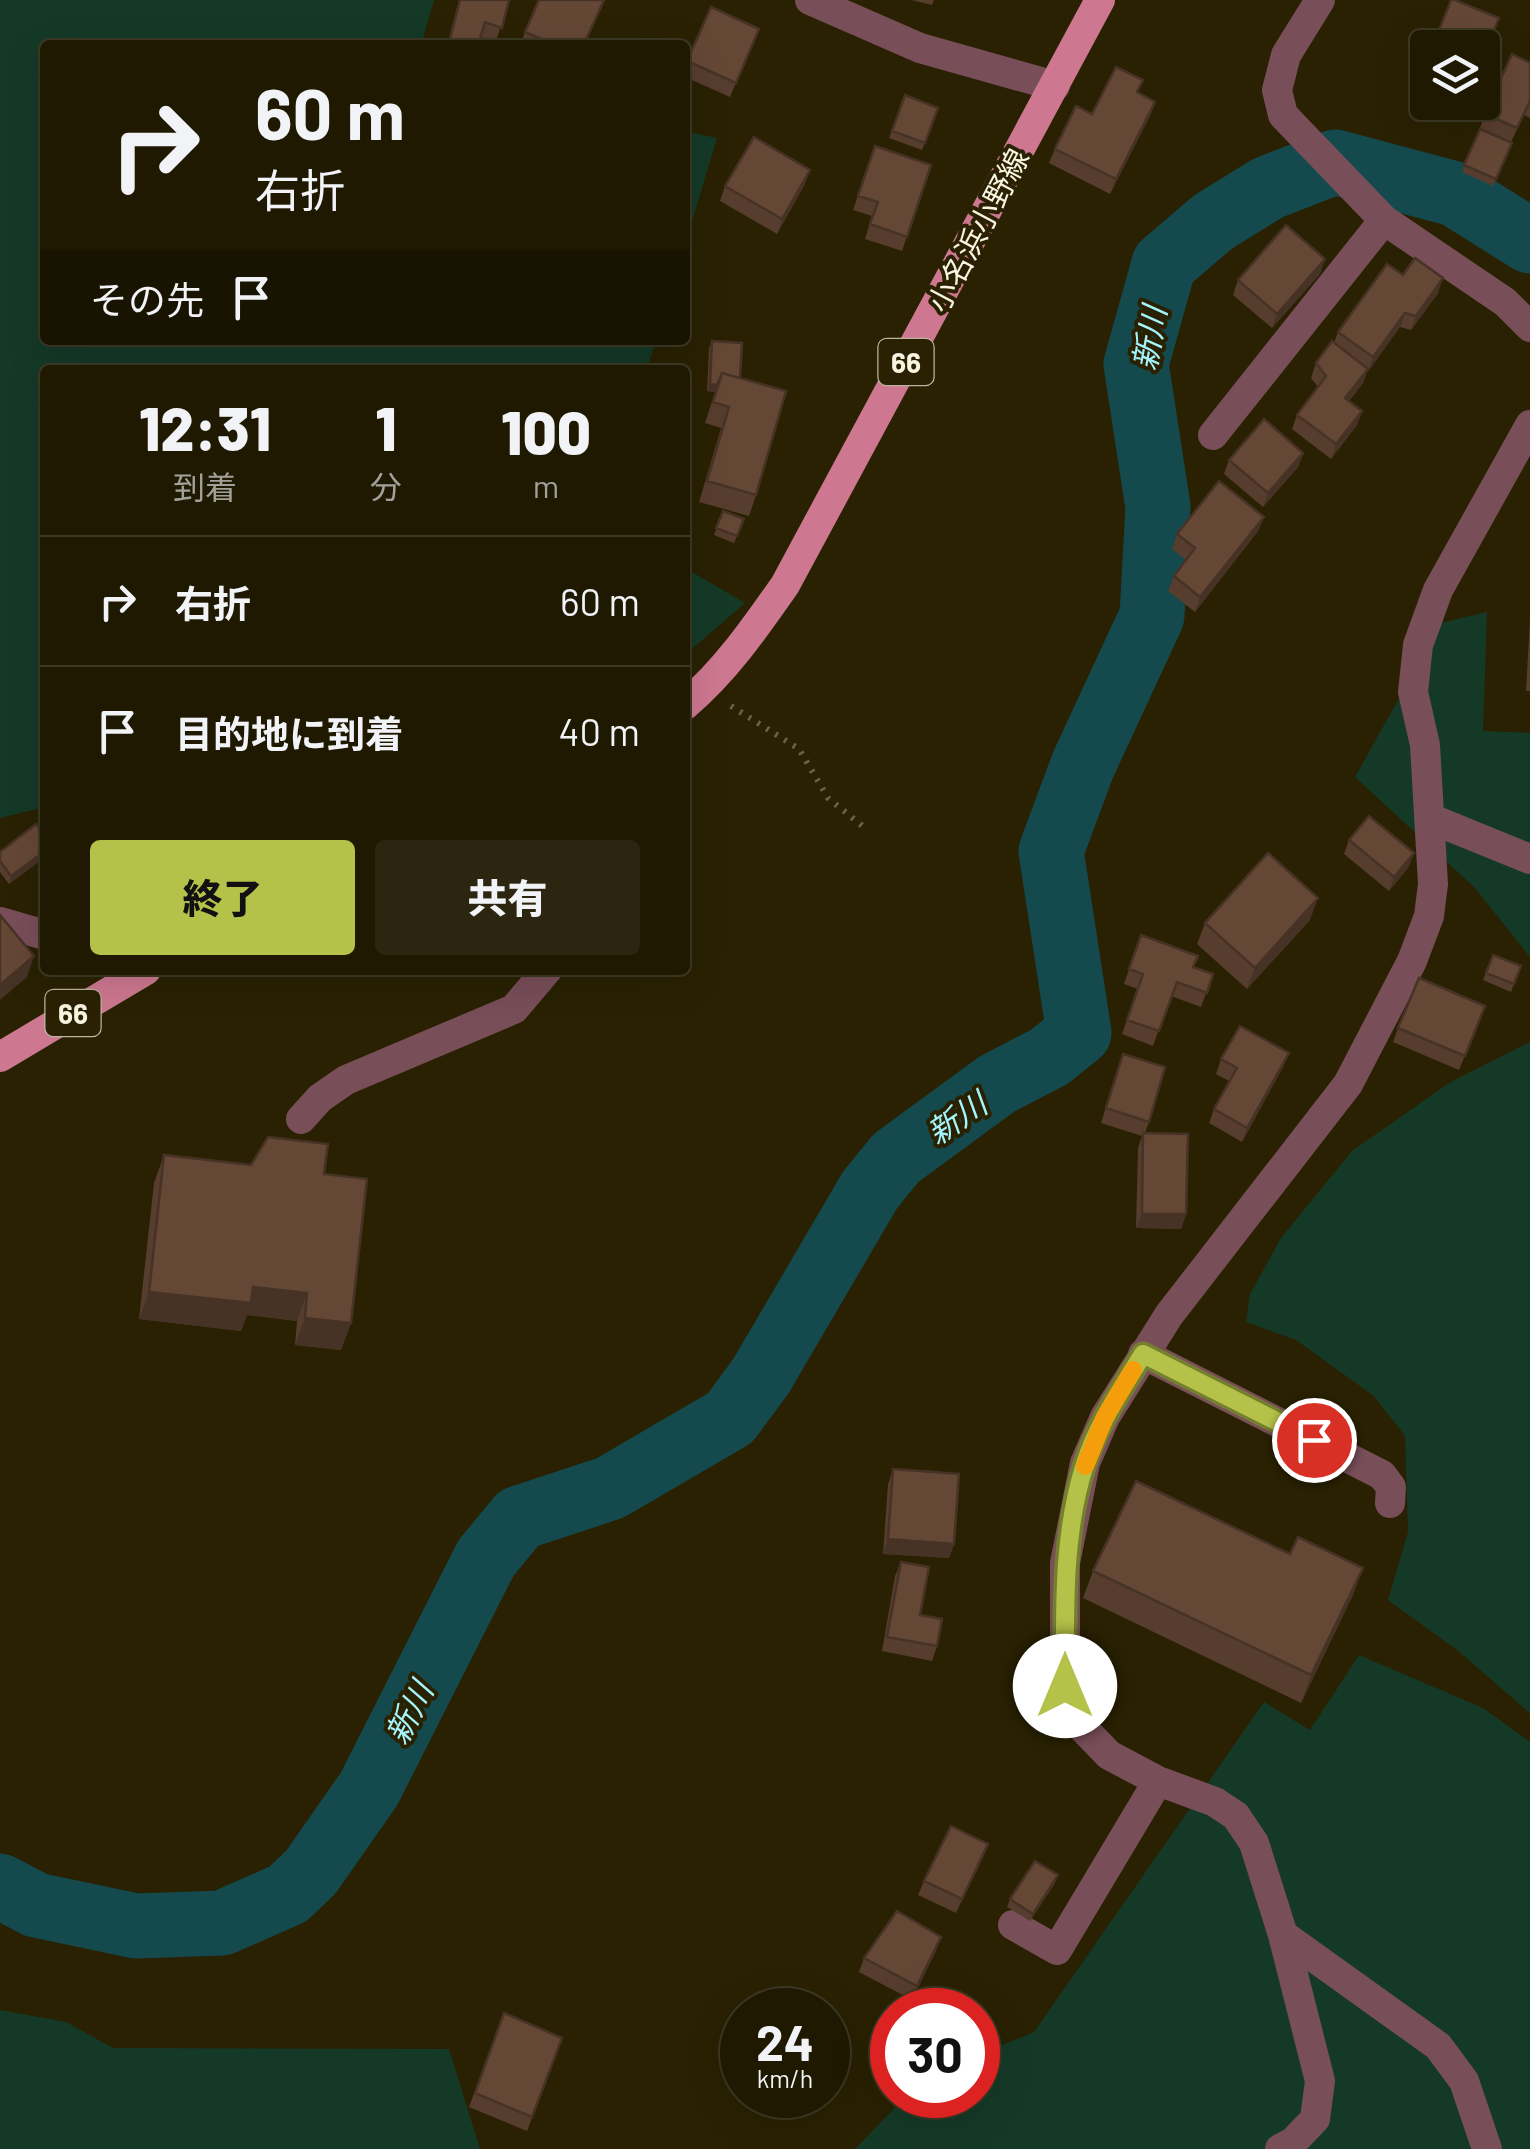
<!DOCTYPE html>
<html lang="ja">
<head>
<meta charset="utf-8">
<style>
	:root { --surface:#1f1902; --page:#2c2611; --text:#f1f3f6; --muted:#a1a099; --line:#3c3824; --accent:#b5c249 }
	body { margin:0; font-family:Barlow,"Noto Sans JP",sans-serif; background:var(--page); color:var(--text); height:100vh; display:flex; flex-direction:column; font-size:38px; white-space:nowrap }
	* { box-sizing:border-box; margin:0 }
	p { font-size:32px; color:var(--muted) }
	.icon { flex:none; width:55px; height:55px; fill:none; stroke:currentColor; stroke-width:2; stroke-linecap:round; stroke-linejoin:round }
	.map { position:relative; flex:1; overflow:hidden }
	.details { position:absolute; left:40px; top:365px; width:650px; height:610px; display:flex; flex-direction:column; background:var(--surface); border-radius:10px; box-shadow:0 10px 40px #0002,0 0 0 2px var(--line) }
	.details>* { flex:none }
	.guide { position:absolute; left:40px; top:40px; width:650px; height:305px; border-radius:10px; box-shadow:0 10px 40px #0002,0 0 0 2px var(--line); background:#1f1902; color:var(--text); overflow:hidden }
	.tools { position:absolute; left:1410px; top:30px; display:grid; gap:20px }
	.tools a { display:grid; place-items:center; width:90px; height:90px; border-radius:10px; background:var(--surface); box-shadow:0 10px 40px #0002,0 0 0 2px var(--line); font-size:50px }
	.speed { position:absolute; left:720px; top:1988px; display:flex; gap:20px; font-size:50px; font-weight:700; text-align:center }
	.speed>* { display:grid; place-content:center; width:130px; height:130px; border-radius:50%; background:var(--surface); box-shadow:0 10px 40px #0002,0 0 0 2px var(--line); line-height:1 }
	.speed small { font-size:25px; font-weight:400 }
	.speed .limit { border:15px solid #d22; background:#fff; color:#111 }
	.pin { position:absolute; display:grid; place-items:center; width:85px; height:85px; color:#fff; margin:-42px; border:5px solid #fff; border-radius:50%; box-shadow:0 2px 10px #0007 }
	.me { position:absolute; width:110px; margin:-55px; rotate:0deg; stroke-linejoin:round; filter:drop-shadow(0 0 8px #0008) }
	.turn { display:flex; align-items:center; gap:35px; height:210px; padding:0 50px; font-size:45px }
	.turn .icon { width:130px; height:130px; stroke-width:2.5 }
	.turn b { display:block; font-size:70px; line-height:85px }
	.then { display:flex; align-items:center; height:95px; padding:0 50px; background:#0003; gap:20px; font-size:38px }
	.eta { display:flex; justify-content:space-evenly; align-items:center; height:170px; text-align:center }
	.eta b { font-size:60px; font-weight:800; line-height:70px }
	.primary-button { display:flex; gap:20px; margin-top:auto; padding:20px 50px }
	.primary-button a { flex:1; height:115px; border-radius:10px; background:var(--accent); color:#111; font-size:40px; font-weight:800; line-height:115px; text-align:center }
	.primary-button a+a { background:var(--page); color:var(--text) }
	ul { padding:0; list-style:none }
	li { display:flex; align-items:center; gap:30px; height:130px; padding:0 50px; border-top:2px solid var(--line) }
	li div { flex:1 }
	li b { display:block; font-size:38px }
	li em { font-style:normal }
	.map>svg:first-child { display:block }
	.green { fill:#153927 }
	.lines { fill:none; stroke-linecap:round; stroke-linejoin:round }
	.river { stroke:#144a4e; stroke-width:65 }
	.path { stroke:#6a6348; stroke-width:6; stroke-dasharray:2.5 8; stroke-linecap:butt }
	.minor { stroke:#784e59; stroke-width:30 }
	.major { stroke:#cd7890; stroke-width:30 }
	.wall { fill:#573d2e }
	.shaded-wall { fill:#473226 }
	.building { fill:#654736; stroke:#473226; stroke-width:2.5 }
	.route-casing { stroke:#767e2f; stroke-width:25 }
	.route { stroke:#b5c249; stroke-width:18 }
	.slow { stroke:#f59e0b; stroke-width:18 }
	.labels { text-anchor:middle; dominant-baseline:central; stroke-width:8; stroke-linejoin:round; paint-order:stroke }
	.shield { fill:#292102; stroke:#bbb59f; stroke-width:2.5 }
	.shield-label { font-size:28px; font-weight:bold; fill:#f9f4e2 }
	.street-label { font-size:30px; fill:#f9f4e2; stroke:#292102 }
	.water-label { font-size:32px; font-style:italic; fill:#a4f4fc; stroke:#292102 }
</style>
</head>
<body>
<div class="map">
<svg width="1530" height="2149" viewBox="0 0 1530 2149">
	<rect width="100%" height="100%" fill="#292102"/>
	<!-- green -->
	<path class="green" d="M0 0H434L421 45H45V340H656L647 370H45V807L0 818Z
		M685 131 717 138 685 245Z
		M685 568 745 603 685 655Z
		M1487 612 1483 731 1530 733V957L1474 887 1355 777 1441 623Z
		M1530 1042V1713L1457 1650 1388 1600 1408 1532 1405 1436 1374 1396 1296 1340 1246 1322 1250 1294 1281 1238 1352 1151 1449 1083Z
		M1359 1655 1483 1708 1530 1742V2149H855L907 2095H978V2055L1034 2032 1264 1702 1310 1730Z
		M0 2010 66 2022 113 2048 449 2049 480 2149H0Z"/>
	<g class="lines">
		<!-- river -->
		<path class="river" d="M0 1886 36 1905 136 1926 222 1923 288 1894 311 1872 369 1789 486 1558 519 1518 610 1488 730 1418 761 1376 870 1190 896 1158 997 1084 1049 1057 1079 1033 1051 851 1083 765 1152 616 1158 507 1136 364 1164 264 1213 222 1268 188 1335 162 1455 194 1530 241"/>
		<!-- path -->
		<path class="path" d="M731 706 799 749 828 798 865 828"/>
		<!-- minor -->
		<path class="minor" d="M810 0 920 48 1055 86
			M1320 0 1286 55 1277 90 1283 115 1384 220 1505 302 1530 327
			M1213 435 1384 220
			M1429 818 1530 859
			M0 922 45 935
			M301 1119 320 1098 346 1080 514 1009 547 970
			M1143 1354 1382 1475 1391 1487 1390 1503
			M1013 1925 1057 1950 1158 1781
			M1283 1935 1438 2046 1464 2081 1487 2149
			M1280 2149 1293 2142 1315 2119 1320 2081 1283 1935 1254 1843 1236 1816 1215 1802 1158 1781 1109 1755 1079 1724 1065 1686V1563L1085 1463 1105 1417 1169 1315 1348 1084 1412 961 1429 916 1433 884 1425 745 1413 692 1418 645 1438 590 1530 425"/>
		<!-- major -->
		<path class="major" d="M685 705C725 671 755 628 785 585L1100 0
			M0 1057 146 970"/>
	</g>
	<!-- wall -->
	<path class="wall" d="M459 0H509L496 42 481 37 478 45H447Z
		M911 0H934L932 5Z
		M599 13 585 45H520L525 32Z
		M759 29 730 97 685 77 687 61Z
		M1428 59V102H1466L1461 116 1413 97Z
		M1530 63V118L1524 115 1511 142 1480 128 1485 114Z
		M1138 93 1155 102 1150 116 1110 194 1049 163 1055 149 1092 114Z
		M905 95 938 108 922 150 889 138Z
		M1480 129 1512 143 1493 186 1462 172Z
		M875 146 931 165 902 251 865 239 872 216 853 210Z
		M805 184 777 234 720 201 725 186Z
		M1320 274 1272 328 1233 295 1238 280Z
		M1403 275 1438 293 1411 330 1400 327 1367 371 1363 383 1349 401 1362 411 1357 425 1331 459 1292 429 1297 415 1318 387 1311 378 1316 363 1334 343 1338 332Z
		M712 341 740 378 756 495 749 516 699 502 721 428 705 423 715 392 707 391 709 348Z
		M1303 453 1298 467 1263 507 1224 474 1229 460Z
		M723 511 744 519 734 543 714 535Z
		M1264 517 1258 531 1195 612 1168 591 1174 576 1186 560 1172 549 1177 534Z
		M1530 619V691H1526Z
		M45 823V857L9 884 0 872V852L42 832Z
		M1349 840 1414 853 1408 868 1389 891 1344 854Z
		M1310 920 1247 989 1197 944 1205 923Z
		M1141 935 1193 967 1213 974 1201 1007 1171 996 1153 1046 1122 1034 1138 989 1124 984Z
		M1493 955 1521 966 1511 992 1483 980Z
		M1485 1006 1459 1070 1393 1042 1398 1028Z
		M1289 1053 1283 1067 1242 1142 1209 1123 1214 1109 1229 1081 1216 1074 1221 1059Z
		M1123 1054 1149 1122 1145 1133 1186 1214 1181 1229 1136 1228 1138 1148 1142 1136 1101 1123Z
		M164 1155 324 1174 351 1323 341 1350 295 1345 297 1321 247 1315 241 1331 139 1319 154 1183Z
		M893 1469 954 1544 949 1558 883 1554 888 1484Z
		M1290 1554 1353 1595 1301 1703 1083 1598 1093 1571Z
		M901 1562 920 1615 937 1646 932 1661 882 1651 895 1576Z
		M988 1844 956 1913 918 1895 924 1881Z
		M1055 1883 1030 1921 1007 1907 1010 1899Z
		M936 1951 912 2000 859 1972 864 1958Z
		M504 2013 562 2038 527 2131 469 2107Z"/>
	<!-- shaded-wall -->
	<path class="shaded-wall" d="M1155 102 1150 116 1110 194 1116 179Z
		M810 170 805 184 777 234 782 219Z
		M1325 259 1320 274 1272 328 1277 314Z
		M1443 278 1438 293 1411 330 1416 316Z
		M1405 313 1400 327 1368 372 1373 357Z
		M1368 369 1363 383 1340 413 1345 398Z
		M710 384 717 385 715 392 707 391Z
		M1362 411 1357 425 1331 459 1336 444Z
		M1303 453 1298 467 1263 507 1268 493Z
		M1264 517 1258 531 1195 612 1200 597Z
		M45 851V857L9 884 11 876Z
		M1414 853 1408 868 1389 891 1394 877Z
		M1318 898 1310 920 1247 989 1255 968Z
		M34 956 27 977 0 1000V985Z
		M1289 1053 1283 1067 1242 1142 1247 1128Z
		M1142 1214H1186L1181 1229 1136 1228Z
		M253 1287 307 1293 297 1321 247 1315 241 1331 139 1319 149 1292Z
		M305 1318 351 1323 341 1350 295 1345Z
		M888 1539 954 1544 949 1558 883 1554Z
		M1363 1568 1353 1595 1301 1703 1311 1675Z
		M988 1844 983 1858 956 1913 962 1899Z
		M1058 1875 1055 1883 1030 1921 1033 1914Z
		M941 1937 936 1951 912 2000 917 1986Z"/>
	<!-- building -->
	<path class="building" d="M460 0H509L502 28 485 22 478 45H470L450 39Z
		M539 0H604L585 42 580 45H556L525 32Z
		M1451 0H1455L1499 18 1482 60V48H1432Z
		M711 7 759 29 736 83 687 61Z
		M1512 54 1530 63V101L1517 128 1485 114Z
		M1428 59V86L1418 83Z
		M1116 67 1143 80 1137 92 1155 102 1116 179 1055 149 1076 106 1092 114Z
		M905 95 938 108 925 143 892 131Z
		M1480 129 1512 143 1496 179 1464 165Z
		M754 137 810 170 782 219 725 186Z
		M875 146 931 165 907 237 870 224 878 202 858 196Z
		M1286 225 1325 259 1277 314 1238 280Z
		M1415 258 1443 278 1416 316 1405 313 1373 357 1338 332 1387 264 1403 275Z
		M712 341 742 343 740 378 722 373 717 385 710 384Z
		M1332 341 1368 369 1345 398 1362 411 1336 444 1297 415 1326 376 1316 363Z
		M722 373 786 391 756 495 707 481 729 407 713 402Z
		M1264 419 1303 453 1268 493 1229 460Z
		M1219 481 1264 517 1200 597 1174 576 1195 548 1177 534Z
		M723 511 744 519 737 536 716 528Z
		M1369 816 1414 853 1394 877 1349 840Z
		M36 824 45 836V851L11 876 0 861V852Z
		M1268 853 1318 898 1255 968 1205 923Z
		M0 915 34 956 0 985Z
		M1141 935 1198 956 1193 967 1213 974 1207 993 1177 982 1159 1031 1127 1020 1143 974 1129 969Z
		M1493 955 1521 966 1514 984 1486 973Z
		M1419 978 1485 1006 1465 1056 1398 1028Z
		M1240 1026 1289 1053 1247 1128 1214 1109 1237 1068 1221 1059Z
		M1123 1054 1165 1067 1149 1122 1106 1108Z
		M1143 1133 1188 1134 1186 1214H1142Z
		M268 1137 328 1144 324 1174 367 1179 351 1323 305 1318 307 1293 253 1287 251 1303 149 1292 164 1155 251 1165Z
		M893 1469 959 1474 954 1544 888 1539Z
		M1136 1481 1290 1554 1298 1537 1363 1568 1311 1675 1093 1571Z
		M901 1562 929 1567 920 1615 942 1619 937 1646 887 1637Z
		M951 1826 988 1844 962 1899 924 1881Z
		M1035 1861 1058 1875 1033 1914 1010 1899Z
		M897 1911 941 1937 917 1986 864 1958Z
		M504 2013 562 2038 532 2117 475 2093Z"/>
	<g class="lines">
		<!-- route casing -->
		<g class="route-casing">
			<path id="route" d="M1065 1686C1065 1611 1062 1536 1085 1464 1097 1425 1122 1389 1143 1354L1314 1440"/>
		</g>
		<!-- route -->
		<use href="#route" class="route"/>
		<!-- slow -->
		<path class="slow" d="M1085 1466 1105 1417 1133 1370"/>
	</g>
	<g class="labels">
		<!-- shield labels -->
		<g class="shield">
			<rect x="878.5" y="339" width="55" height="46" rx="8"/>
			<rect x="45.5" y="990" width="55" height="46" rx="8"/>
		</g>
		<g class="shield-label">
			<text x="906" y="362">66</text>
			<text x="73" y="1013">66</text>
		</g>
		<!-- street labels -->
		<g class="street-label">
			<text transform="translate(977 230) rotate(-62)">小名浜小野線</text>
		</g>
		<!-- water labels -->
		<g class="water-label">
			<text transform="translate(1148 338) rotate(-80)">新川</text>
			<text transform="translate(956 1117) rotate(-34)">新川</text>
			<text transform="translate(408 1712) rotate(-63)">新川</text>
		</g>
	</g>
</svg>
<div class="tools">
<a><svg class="icon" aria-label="layers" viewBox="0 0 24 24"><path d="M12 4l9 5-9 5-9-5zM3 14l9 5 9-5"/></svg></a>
</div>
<div class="speed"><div>24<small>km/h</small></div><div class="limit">30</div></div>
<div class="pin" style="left:1314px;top:1440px;background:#d93025"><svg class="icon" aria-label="arrive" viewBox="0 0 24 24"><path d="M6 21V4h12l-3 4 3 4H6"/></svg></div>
<svg class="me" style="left:1065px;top:1686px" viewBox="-20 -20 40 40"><circle r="19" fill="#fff"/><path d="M0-13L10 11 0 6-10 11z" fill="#b5c249"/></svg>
<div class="guide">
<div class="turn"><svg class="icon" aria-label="right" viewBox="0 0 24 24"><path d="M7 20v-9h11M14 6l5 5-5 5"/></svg><div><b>60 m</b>右折</div></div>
<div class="then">その先<svg class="icon" aria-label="arrive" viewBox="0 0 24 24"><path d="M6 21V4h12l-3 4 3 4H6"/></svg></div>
</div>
<section class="details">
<div class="eta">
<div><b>12:31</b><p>到着</p></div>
<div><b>1</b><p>分</p></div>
<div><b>100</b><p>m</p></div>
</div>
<ul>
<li><svg class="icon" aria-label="right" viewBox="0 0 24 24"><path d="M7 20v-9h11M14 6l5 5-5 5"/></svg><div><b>右折</b></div><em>60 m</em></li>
<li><svg class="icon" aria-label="arrive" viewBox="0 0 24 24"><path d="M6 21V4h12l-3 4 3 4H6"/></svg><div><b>目的地に到着</b></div><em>40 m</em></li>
</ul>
<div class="primary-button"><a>終了</a><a>共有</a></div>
</section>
</div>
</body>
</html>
